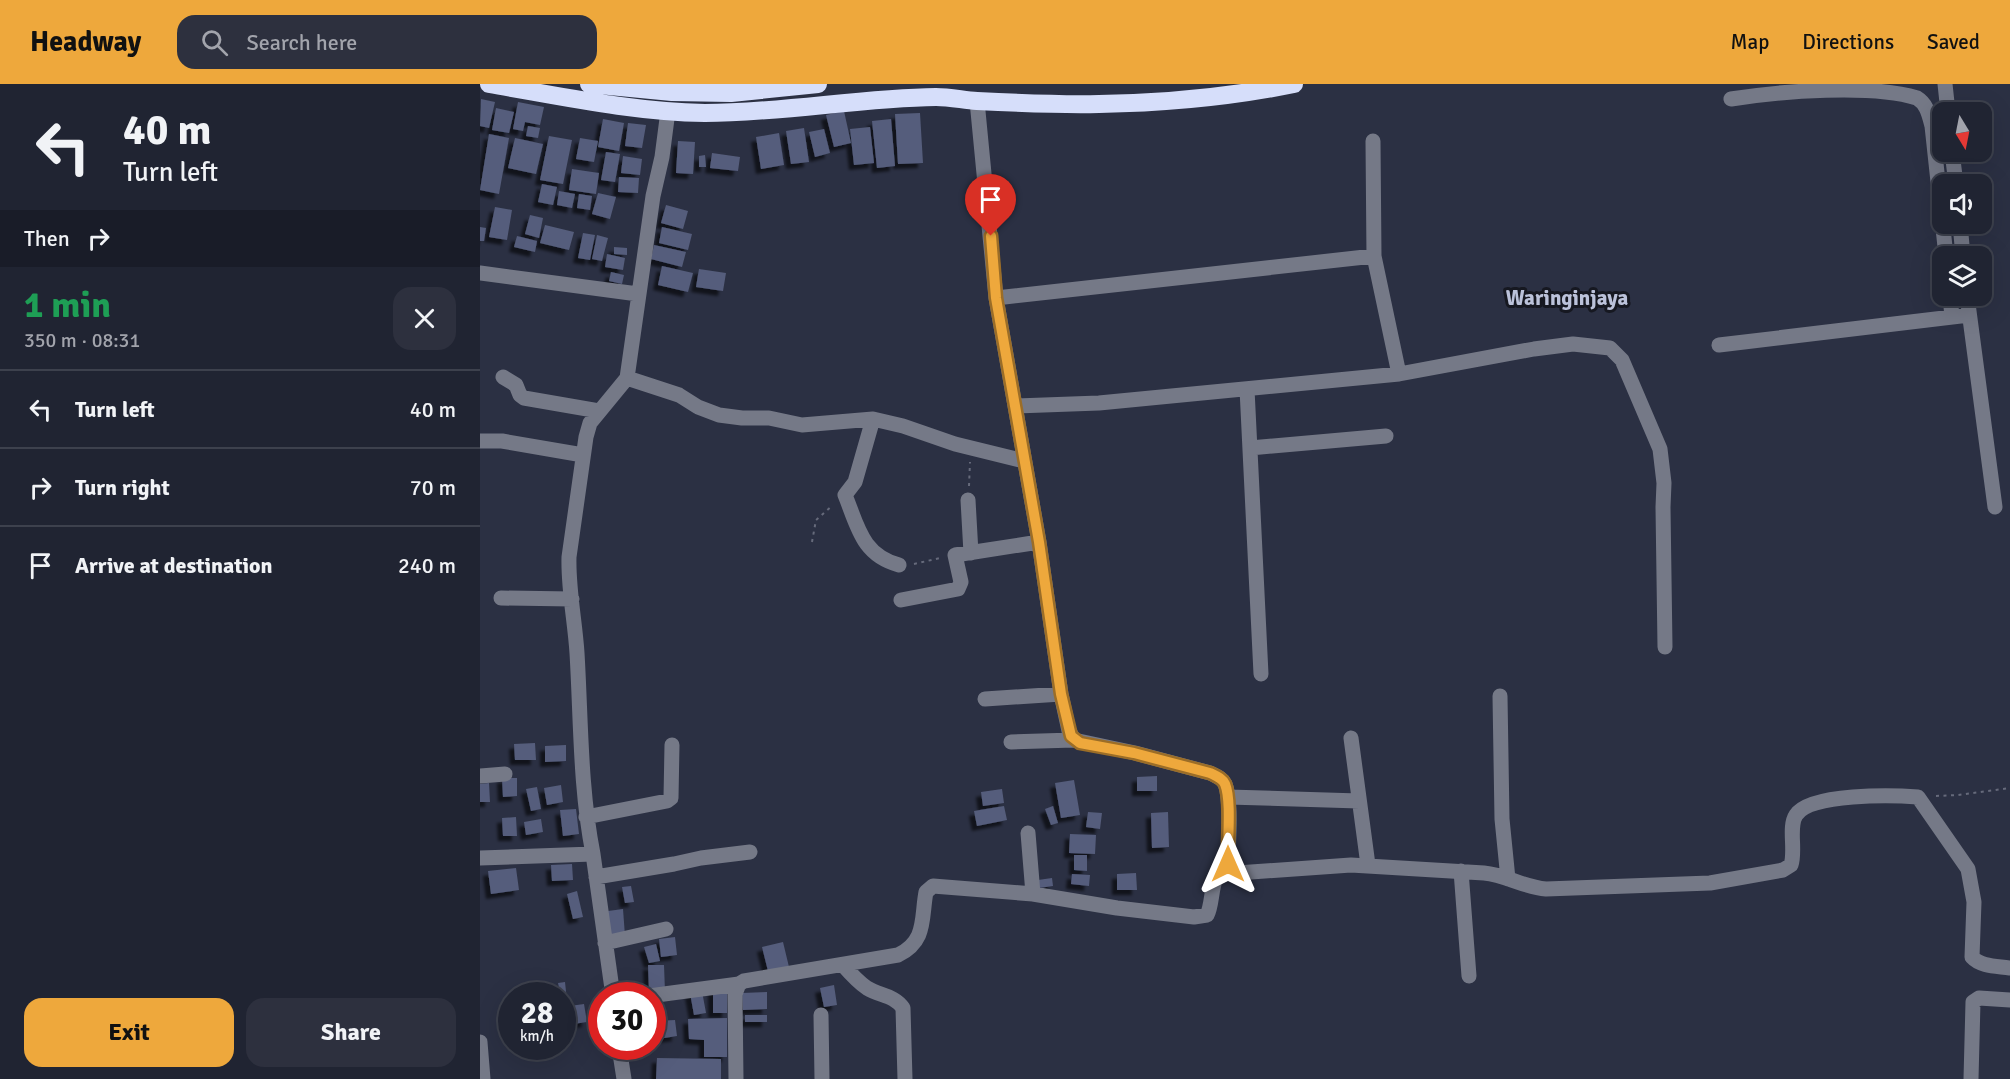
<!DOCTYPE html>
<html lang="en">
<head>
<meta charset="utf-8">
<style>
	:root { --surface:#202432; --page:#2d303e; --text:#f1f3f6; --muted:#a2a4ac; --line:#3d414d; --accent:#eea83c }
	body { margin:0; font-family:Signika,sans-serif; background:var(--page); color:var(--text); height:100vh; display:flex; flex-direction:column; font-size:22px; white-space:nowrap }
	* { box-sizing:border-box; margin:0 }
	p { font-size:20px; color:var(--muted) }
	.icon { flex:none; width:33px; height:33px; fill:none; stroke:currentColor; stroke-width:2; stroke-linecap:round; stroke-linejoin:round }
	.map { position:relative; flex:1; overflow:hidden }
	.panel { display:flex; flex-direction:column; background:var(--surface); width:480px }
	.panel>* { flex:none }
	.banner { background:#202432; color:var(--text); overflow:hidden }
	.needle { width:39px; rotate:170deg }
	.buttons { position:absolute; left:1452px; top:18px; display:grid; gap:12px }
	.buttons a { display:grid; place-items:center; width:60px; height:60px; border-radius:12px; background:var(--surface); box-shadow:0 6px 24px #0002,0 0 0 2px var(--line); font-size:30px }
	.speed { position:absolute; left:18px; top:898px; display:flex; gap:12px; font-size:30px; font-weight:700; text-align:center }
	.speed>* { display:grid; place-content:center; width:78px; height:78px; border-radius:50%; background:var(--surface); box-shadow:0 6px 24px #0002,0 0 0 2px var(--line); line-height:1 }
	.speed small { font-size:15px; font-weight:400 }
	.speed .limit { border:9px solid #d22; background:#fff; color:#111 }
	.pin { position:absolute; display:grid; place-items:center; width:51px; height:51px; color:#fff; margin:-62px -26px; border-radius:50% 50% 50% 0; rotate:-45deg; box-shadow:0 0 6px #0007 }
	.pin .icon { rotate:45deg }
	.me { position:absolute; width:66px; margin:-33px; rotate:0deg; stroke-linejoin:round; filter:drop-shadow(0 0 4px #0008) }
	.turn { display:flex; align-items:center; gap:21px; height:126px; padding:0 24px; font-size:27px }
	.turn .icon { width:78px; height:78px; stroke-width:2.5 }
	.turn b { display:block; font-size:42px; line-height:51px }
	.then { display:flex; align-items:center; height:57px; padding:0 24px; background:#0003; gap:12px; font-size:22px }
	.round { display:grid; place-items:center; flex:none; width:63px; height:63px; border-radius:18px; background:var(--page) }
	.overview { display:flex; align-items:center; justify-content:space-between; height:102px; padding:0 24px }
	h1 { font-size:36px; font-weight:700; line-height:45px; color:#1e9e55 }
	.cta { display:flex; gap:12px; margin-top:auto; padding:12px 24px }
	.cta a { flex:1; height:69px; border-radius:18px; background:var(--accent); color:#111; font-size:24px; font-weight:700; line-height:69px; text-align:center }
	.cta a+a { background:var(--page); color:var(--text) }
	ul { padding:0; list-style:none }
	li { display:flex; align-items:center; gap:18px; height:78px; padding:0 24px; border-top:2px solid var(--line) }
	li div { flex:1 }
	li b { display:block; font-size:22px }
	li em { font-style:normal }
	header { display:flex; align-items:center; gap:36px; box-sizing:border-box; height:84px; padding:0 30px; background:var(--accent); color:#111 }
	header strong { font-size:28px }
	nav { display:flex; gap:33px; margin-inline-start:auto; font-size:21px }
	.search { width:420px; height:54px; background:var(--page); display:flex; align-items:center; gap:15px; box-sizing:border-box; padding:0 21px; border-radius:18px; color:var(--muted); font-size:22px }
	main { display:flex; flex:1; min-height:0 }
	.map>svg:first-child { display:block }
	.building { fill:#555d7b; filter:url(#shadow) }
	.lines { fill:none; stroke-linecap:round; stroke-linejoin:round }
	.path { stroke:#666a7b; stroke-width:2; stroke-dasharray:3 4.5; stroke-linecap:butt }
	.minor { stroke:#757987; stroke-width:15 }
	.highway { stroke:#d6defa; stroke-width:18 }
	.route-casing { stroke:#9b6d27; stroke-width:15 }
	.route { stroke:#eea83c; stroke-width:10 }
	.labels { text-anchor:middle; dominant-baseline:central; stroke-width:6; stroke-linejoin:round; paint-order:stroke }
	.quarter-label { font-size:21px; font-weight:bold; fill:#bbc2da; stroke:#161821 }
</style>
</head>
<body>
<header>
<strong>Headway</strong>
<div class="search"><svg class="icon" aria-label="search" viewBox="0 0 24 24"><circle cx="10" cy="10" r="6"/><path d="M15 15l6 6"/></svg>Search here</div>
<nav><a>Map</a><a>Directions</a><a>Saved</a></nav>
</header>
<main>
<section class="panel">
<div class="banner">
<div class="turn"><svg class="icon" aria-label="left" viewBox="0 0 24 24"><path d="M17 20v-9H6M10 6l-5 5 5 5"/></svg><div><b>40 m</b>Turn left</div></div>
<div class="then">Then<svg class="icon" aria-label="right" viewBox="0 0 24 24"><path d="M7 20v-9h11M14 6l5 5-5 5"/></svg></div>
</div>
<div class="overview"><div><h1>1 min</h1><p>350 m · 08:31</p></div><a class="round"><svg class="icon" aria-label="close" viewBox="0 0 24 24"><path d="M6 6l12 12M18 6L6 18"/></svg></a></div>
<ul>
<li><svg class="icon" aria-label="left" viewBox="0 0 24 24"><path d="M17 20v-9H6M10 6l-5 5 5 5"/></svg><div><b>Turn left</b></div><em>40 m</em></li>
<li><svg class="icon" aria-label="right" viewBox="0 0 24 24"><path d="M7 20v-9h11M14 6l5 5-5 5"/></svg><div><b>Turn right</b></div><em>70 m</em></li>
<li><svg class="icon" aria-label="arrive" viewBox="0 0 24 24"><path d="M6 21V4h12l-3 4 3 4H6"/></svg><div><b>Arrive at destination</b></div><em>240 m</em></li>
</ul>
<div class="cta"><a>Exit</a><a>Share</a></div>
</section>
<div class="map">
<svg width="1530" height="995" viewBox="0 0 1530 995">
	<defs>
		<filter id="shadow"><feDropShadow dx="-5" dy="5" stdDeviation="1.5" flood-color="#0009"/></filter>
	</defs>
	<rect width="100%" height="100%" fill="#2b3043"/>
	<!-- building -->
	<path class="building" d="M1 15 15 18 9 44 0 42Z
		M38 18 64 23 60 41 45 38 43 47 33 45Z
		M16 24 34 28 29 49 12 46Z
		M364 27 371 59 354 63 346 31Z
		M440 29 443 79 418 80 415 30Z
		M123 35 144 39 139 67 118 63Z
		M411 35 415 82 397 84 392 37Z
		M148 39 166 41 162 64 145 62Z
		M48 42 60 44 58 54 46 52Z
		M390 43 394 79 374 81 370 45Z
		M324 44 329 78 311 80 306 47Z
		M344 45 350 69 335 73 329 48Z
		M299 49 304 81 281 85 276 53Z
		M9 50 29 54 19 110 0 106Z
		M69 52 92 56 83 100 60 96Z
		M35 54 63 60 56 90 28 84Z
		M100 54 118 57 114 78 96 75Z
		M198 57 215 58 213 90 196 89Z
		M126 68 140 70 135 98 121 96Z
		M232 69 260 73 258 87 230 84Z
		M225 71 226 83H219V72Z
		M143 72 162 75 160 91 141 89Z
		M92 85 119 89 116 110 89 106Z
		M139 93 159 94 158 109 138 108Z
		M62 100 77 103 73 121 58 118Z
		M79 107 95 110 92 124 77 121Z
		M118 109 136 113 130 135 112 130Z
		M99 110 112 112 110 126 97 124Z
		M186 121 208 127 203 145 181 139Z
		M15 123 32 126 27 156 9 153Z
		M50 131 63 134 59 154 45 150Z
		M65 141 94 148 89 166 60 159Z
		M0 143 6 144 4 157H0Z
		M182 143 212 150 208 166 179 159Z
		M103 149 115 151 110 176 98 174Z
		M117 151 128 154 122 177 112 175Z
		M37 152 57 157 55 168 34 163Z
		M174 161 206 168 202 183 171 175Z
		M134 163 147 164V171L134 170Z
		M127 170 145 174 143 186 125 183Z
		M182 182 213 189 208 208 178 201Z
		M219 185 246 189 243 207 216 203Z
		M131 188 144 191 142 200 129 197Z
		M55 659 56 676H35L34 660Z
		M86 661V677L65 678V662Z
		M677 692V707H657V693Z
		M22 694H37V712L23 713Z
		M594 696 600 731 581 734 575 699Z
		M9 699 10 718H0V700Z
		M81 701 83 718 67 721 64 704Z
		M57 703 61 725 51 727 46 705Z
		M522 705 524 719 503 722 501 708Z
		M524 722 527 736 497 742 494 727Z
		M573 722 578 739 571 741 565 725Z
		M96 725 99 750 83 752 80 726Z
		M608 728 622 729 620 745 606 743Z
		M688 728 689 763 672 764 671 729Z
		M36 733 37 752H23L22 734Z
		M61 735 63 748 46 751 44 738Z
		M590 750 616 751 615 770 589 769Z
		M594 771H607V787L594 786Z
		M92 780 93 796 72 797 71 781Z
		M36 784 39 806 11 810 8 787Z
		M656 789 657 806H637V790Z
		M592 790 610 791 609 802 591 800Z
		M572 794 573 802 559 804 558 796Z
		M151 802 154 818 145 819 142 803Z
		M97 807 103 833 93 835 87 810Z
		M143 825 145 852 130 854 128 827Z
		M195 853 197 871 181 873 179 855Z
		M303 858 309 883 288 887 282 863Z
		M176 860 180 877 169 879 164 863Z
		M168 881H184L185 908H169Z
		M85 898 87 917H82L78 899Z
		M354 901 357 921 344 923 340 904Z
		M233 905H247V929H233Z
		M222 907 226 929 214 931 210 909Z
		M287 908V925L263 926 262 909Z
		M104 920 107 938 93 940 90 922Z
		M265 931H287V938H265Z
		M247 934V973H224V956L209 955 208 935Z
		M195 936 197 952 178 955 176 937Z
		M177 974 241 975V995H176Z"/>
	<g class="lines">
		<!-- path -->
		<path class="path" d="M489 402 490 378
			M332 458 336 436 353 421
			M434 480 460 474
			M1456 712 1478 711 1530 704"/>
		<!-- minor -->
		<path class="minor" d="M1465 0 1468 28
			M1251 15C1301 7 1392 0 1437 14 1447 20 1449 31 1452 42L1466 172
			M497 17 516 214 559 458 581 610 589 647 594 656 655 669 730 689C736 692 742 694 745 700 752 717 748 761 748 780L752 787 757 789 871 781 1004 789C1026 791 1043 803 1066 805L1230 799 1303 786 1311 781C1316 766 1308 743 1316 731 1330 709 1413 711 1438 713L1488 785 1494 818 1492 873C1501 883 1518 882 1530 884
			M893 57 894 172 919 290
			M1472 68 1476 100
			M1480 140 1483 172
			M0 189 158 210
			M1470 212 1472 233
			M1487 212 1515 423
			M516 214 894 172
			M1239 261 1489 231
			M23 293 36 301 40 311 44 314 119 327
			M147 294 199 311 218 323 239 331 262 334H289L322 341 393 335 423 342 475 360 544 377
			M767 305 781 590
			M536 322 619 319 919 290 1054 265 1093 260 1130 264 1142 276 1180 365 1184 399 1183 423 1185 563
			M393 335 375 398 365 411C378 443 382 471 419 481
			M0 357H22L103 371
			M770 364 906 352
			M488 416 491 469
			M21 514 92 515
			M421 516 478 505 481 498 475 471 559 458
			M1020 612 1022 735 1028 795
			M505 615 581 610
			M871 654 888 781
			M531 658 594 656
			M0 692 25 690
			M748 713 879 717
			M106 733 187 717 191 714 192 661
			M548 749 553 810
			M113 770 133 912
			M0 774 113 770C100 704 101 636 97 569 95 537 88 505 89 473L106 353 110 339 147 294 173 112 182 73 188 27
			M981 787 989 892
			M116 793 194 780 221 774 270 768
			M125 859 186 845
			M363 881C370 889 378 898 387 904 400 912 414 911 423 924L425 995
			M169 912 259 900 264 897 418 871C447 857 441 834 446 808L453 802 553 810 637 824 714 833 727 831C732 822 731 805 736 794L752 787
			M341 931 342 995
			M0 958 3 995
			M139 963 144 995
			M256 995 255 910 259 900
			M1491 995 1493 918 1499 914 1530 916"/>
		<!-- highway -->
		<path class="highway" d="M9 0C80 12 153 28 225 29 302 29 379 14 456 13 470 13 483 16 497 17 537 19 579 21 619 20 684 19 750 13 814 0
			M109 0 192 8 251 9 338 0"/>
	</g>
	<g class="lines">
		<!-- route casing -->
		<g class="route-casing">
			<path id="route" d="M511 152 516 214 559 458 581 610 591 652 600 659 654 669 730 689C736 692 742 694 745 700 752 717 747 760 748 780"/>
		</g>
		<!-- route -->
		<use href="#route" class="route"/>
	</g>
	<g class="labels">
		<!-- quarter labels -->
		<g class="quarter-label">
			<text x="1087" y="214">Waringinjaya</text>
		</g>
	</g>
</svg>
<div class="buttons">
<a><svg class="needle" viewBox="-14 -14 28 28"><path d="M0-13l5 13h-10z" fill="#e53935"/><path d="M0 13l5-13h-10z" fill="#a2a4ac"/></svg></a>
<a><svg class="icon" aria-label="sound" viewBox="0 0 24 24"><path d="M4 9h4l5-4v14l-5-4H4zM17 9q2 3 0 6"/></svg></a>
<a><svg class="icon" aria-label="layers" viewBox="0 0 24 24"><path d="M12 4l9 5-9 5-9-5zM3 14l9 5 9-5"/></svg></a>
</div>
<div class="speed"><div>28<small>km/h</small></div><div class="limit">30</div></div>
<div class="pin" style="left:511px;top:152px;background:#d93025"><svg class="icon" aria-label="arrive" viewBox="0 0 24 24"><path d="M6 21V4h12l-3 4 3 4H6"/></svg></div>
<svg class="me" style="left:748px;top:780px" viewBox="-20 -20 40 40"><path d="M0-17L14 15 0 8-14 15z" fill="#eea83c" stroke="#fff" stroke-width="4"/></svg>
</div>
</main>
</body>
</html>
